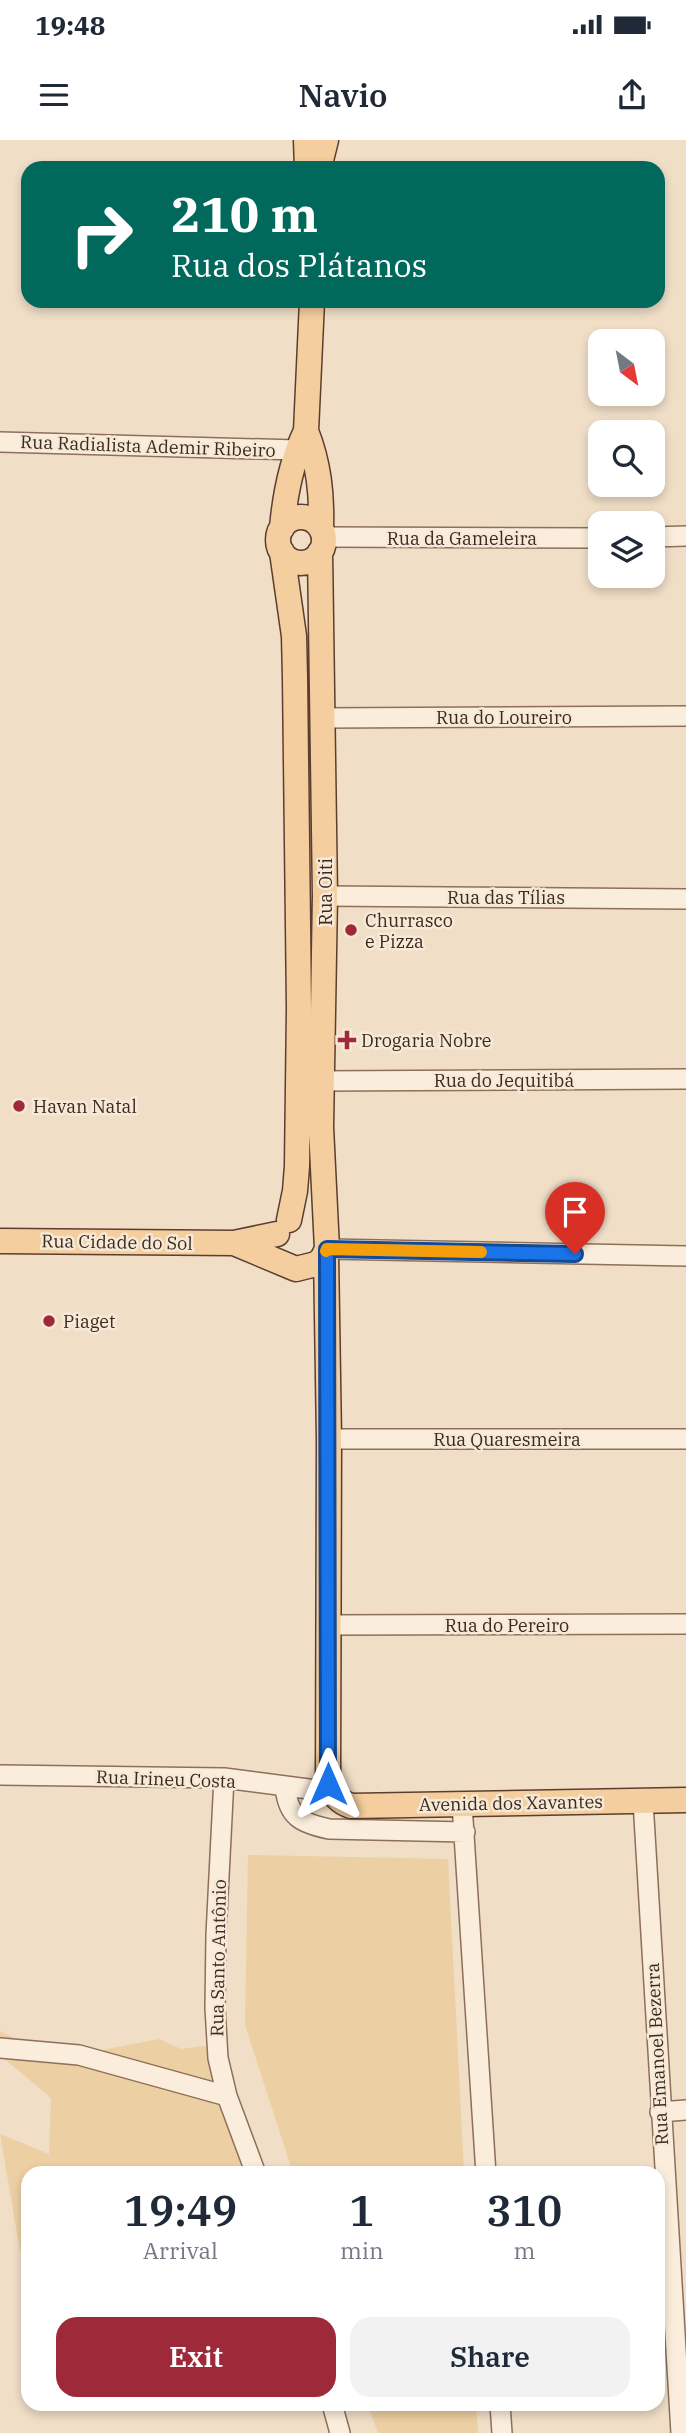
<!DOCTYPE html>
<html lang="en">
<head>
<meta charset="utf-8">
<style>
	:root { --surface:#fff; --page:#f2f2f3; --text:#1f2937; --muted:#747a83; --accent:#9e2939 }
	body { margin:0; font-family:"IBM Plex Serif",serif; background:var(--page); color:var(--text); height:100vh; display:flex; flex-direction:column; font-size:26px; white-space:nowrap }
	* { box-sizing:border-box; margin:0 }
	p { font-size:23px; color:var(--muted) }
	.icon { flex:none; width:38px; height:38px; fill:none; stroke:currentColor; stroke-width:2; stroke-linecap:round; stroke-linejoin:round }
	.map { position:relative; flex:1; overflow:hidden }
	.drawer { position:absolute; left:21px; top:2026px; width:644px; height:245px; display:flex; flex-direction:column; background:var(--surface); border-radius:21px; box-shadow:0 4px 10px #0003 }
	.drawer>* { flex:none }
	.top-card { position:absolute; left:21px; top:21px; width:644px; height:147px; border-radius:21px; box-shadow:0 4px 10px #0003; background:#00695c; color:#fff; overflow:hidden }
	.needle { width:46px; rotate:148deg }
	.buttons { position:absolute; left:588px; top:189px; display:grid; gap:14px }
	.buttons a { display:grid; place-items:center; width:77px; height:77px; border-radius:14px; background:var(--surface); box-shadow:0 4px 10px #0003; font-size:35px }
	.pin { position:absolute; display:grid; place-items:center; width:60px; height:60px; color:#fff; margin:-72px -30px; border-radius:50% 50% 50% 0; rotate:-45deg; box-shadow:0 0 7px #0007 }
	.pin .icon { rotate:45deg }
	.me { position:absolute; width:77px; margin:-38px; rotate:0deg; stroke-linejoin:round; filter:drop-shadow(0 0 5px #0008) }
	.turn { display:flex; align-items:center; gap:24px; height:147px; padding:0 35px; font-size:32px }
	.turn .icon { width:91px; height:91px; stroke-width:2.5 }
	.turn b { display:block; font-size:49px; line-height:60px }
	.eta { display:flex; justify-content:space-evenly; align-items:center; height:119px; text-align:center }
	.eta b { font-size:42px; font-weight:600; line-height:49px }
	.cta { display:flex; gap:14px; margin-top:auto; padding:14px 35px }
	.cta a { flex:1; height:80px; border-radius:21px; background:var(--accent); color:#fff; font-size:28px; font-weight:600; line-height:80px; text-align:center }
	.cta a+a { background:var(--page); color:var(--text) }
	.status { display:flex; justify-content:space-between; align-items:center; height:49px; padding:0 35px; background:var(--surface); direction:ltr }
	.status svg { height:19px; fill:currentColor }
	header { display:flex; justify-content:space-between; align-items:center; height:91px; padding:0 35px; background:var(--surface); font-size:32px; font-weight:600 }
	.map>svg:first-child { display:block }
	.sand { fill:#eccfa3 }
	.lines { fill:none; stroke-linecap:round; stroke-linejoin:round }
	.minor-casing { stroke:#8d6f5b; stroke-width:22 }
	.major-casing { stroke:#5b3e2f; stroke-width:27 }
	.minor { stroke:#faeddb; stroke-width:19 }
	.major { stroke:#f4ce9e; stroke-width:24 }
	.route-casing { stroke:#114b97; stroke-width:18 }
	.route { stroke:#1a73e8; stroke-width:12 }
	.slow { stroke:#f59e0b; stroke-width:12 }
	.poi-dot { fill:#9e2939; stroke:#f7e9d7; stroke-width:2.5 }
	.labels { text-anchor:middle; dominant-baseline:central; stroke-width:5; stroke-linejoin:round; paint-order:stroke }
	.street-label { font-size:18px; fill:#3c2a1f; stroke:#f7e9d7 }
	.poi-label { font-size:18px; fill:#3c2a1f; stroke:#f7e9d7; text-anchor:start }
</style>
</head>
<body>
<div class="status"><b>19:48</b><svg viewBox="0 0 49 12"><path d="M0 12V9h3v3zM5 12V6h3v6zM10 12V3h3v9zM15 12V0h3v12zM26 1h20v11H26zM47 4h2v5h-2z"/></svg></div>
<header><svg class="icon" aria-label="menu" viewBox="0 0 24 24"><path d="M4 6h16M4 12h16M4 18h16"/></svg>Navio<svg class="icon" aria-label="share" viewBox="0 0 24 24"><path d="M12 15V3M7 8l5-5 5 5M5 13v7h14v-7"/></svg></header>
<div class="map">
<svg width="686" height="2293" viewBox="0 0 686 2293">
	<rect width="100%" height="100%" fill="#f0dec7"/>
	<!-- sand -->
	<path class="sand" d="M248 1715 448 1719 464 2033H293L245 1885Z
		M0 1891 22 1902 66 1917 159 1899 181 1909 210 1905 248 2033 28 2034V2116L20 2111 0 1994 49 2014 51 1958 0 1915Z
		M368 2265H476L478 2293H378Z"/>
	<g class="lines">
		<!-- minor casing -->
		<g class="minor-casing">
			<path id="minor" d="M0 302 297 310
				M324 397 600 398
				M653 397 686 396
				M322 578 686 576
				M325 756 686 759
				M321 941 686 939
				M327 1109 686 1116
				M329 1299H686
				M329 1485 686 1484
				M0 1635 224 1638 332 1652
				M224 1638 216 1795 215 1868 218 1918 227 1956 256 2034
				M285 1647C288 1677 301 1683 329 1689L465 1692
				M643 1661 681 2293
				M462 1664 486 2034
				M0 1908 79 1915 227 1956
				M660 1972 686 1970
				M332 2264 340 2293
				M500 2264 502 2293"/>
		</g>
		<!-- major casing -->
		<g class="major-casing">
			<path id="major" d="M306 0 307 28
				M319 28 326 0
				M306 291C319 324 322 354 321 389
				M278 400a23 23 0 1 1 46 0a23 23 0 1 1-46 0Z
				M282 388C285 354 291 322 306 291L312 161
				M282 412 294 496 295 538 299 868 297 1026 295 1051 289 1080
				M0 1101 234 1103 277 1094
				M234 1103 296 1129 316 1124 322 1119 327 1109 321 987 325 756 320 412
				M326 1113 329 1299 328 1644C334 1655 339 1662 351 1666L686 1660"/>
		</g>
		<!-- minor -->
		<use href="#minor" class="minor"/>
		<!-- major -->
		<use href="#major" class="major"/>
	</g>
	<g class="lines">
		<!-- route casing -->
		<g class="route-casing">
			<path id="route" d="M328 1644 327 1109 575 1114"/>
		</g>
		<!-- route -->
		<use href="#route" class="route"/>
		<!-- slow -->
		<path class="slow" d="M326 1111 327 1109 481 1112"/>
	</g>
	<!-- markers -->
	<g class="poi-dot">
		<circle cx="351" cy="790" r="7"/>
		<path d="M343.5 889.5h7v7h7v7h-7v7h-7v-7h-7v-7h7z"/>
		<circle cx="19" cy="966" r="7"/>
		<circle cx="49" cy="1181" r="7"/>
	</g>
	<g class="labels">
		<!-- street labels -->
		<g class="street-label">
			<text transform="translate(148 306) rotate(2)">Rua Radialista Ademir Ribeiro</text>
			<text x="462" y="398">Rua da Gameleira</text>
			<text x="504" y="577">Rua do Loureiro</text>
			<text transform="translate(325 752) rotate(-90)">Rua Oiti</text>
			<text x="506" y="757">Rua das Tílias</text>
			<text x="504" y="940">Rua do Jequitibá</text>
			<text transform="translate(117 1102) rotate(1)">Rua Cidade do Sol</text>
			<text x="507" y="1299">Rua Quaresmeira</text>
			<text x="507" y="1485">Rua do Pereiro</text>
			<text transform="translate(166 1639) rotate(2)">Rua Irineu Costa</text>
			<text transform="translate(511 1663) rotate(-1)">Avenida dos Xavantes</text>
			<text transform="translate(218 1818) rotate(-89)">Rua Santo Antônio</text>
			<text transform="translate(657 1914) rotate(-93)">Rua Emanoel Bezerra</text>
		</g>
		<!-- poi labels -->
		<g class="poi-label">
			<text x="365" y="780">Churrasco<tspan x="365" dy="21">e Pizza</tspan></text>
			<text x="361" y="900">Drogaria Nobre</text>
			<text x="33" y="966">Havan Natal</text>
			<text x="63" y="1181">Piaget</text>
		</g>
	</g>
</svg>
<div class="buttons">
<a><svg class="needle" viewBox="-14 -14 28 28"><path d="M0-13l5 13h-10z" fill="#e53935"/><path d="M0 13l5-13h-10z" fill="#747a83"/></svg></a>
<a><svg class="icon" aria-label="search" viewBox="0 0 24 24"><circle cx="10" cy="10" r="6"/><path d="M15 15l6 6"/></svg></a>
<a><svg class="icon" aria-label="layers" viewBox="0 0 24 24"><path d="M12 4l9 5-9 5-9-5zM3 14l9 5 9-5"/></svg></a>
</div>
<div class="pin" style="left:575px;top:1114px;background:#d93025"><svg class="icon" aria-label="arrive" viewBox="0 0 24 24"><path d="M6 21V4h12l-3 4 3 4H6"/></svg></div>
<svg class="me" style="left:328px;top:1644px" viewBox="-20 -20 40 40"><path d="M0-17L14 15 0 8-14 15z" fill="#1a73e8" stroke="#fff" stroke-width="4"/></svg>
<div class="top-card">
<div class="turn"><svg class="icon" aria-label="right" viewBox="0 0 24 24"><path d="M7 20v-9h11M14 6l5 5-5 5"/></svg><div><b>210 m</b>Rua dos Plátanos</div></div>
</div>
<section class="drawer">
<div class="eta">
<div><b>19:49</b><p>Arrival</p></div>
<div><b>1</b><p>min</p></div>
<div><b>310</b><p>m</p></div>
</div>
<div class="cta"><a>Exit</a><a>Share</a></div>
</section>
</div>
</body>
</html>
